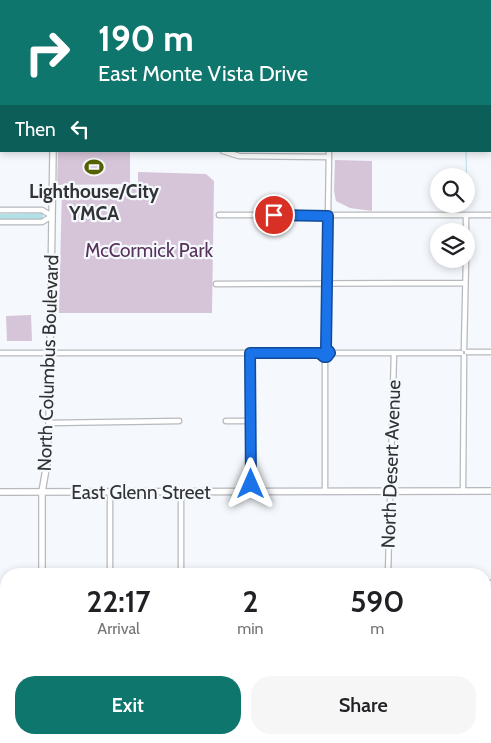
<!DOCTYPE html>
<html lang="en">
<head>
<meta charset="utf-8">
<style>
	:root { --surface:#fff; --page:#f6f6f6; --text:#202124; --muted:#757577; --accent:#0f766e }
	body { margin:0; font-family:Cabin,sans-serif; background:var(--page); color:var(--text); height:100vh; display:flex; flex-direction:column; font-size:19px; white-space:nowrap }
	* { box-sizing:border-box; margin:0 }
	p { font-size:16px; color:var(--muted) }
	.icon { flex:none; width:28px; height:28px; fill:none; stroke:currentColor; stroke-width:2; stroke-linecap:round; stroke-linejoin:round }
	.map { position:relative; flex:1; overflow:hidden }
	.sheet { position:absolute; left:0px; top:568px; width:491px; height:176px; display:flex; flex-direction:column; background:var(--surface); border-radius:20px 20px 0 0; box-shadow:0 2px 8px #0003 }
	.sheet>* { flex:none }
	.hud { position:absolute; left:0px; top:0px; width:491px; height:152px; box-shadow:0 2px 8px #0003; background:#0f766e; color:#fff; overflow:hidden }
	.controls { position:absolute; left:430px; top:168px; display:grid; gap:10px }
	.controls a { display:grid; place-items:center; width:45px; height:45px; border-radius:50%; background:var(--surface); box-shadow:0 2px 8px #0003; font-size:25px }
	.pin { position:absolute; display:grid; place-items:center; width:42px; height:42px; color:#fff; margin:-21px; border:2px solid #fff; border-radius:50%; box-shadow:0 1px 5px #0007 }
	.me { position:absolute; width:55px; margin:-28px; rotate:0deg; stroke-linejoin:round; filter:drop-shadow(0 0 4px #0008) }
	.turn { display:flex; align-items:center; gap:18px; height:105px; padding:0 15px; font-size:22px }
	.turn .icon { width:65px; height:65px; stroke-width:2.5 }
	.turn b { display:block; font-size:35px; line-height:42px }
	.then { display:flex; align-items:center; height:48px; padding:0 15px; background:#0003; gap:10px; font-size:19px }
	.eta { display:flex; justify-content:space-evenly; align-items:center; height:85px; text-align:center }
	.eta b { font-size:30px; font-weight:600; line-height:35px }
	.button { display:flex; gap:10px; margin-top:auto; padding:10px 15px }
	.button a { flex:1; height:58px; border-radius:20px; background:var(--accent); color:#fff; font-size:20px; font-weight:600; line-height:58px; text-align:center }
	.button a+a { background:var(--page); color:var(--text) }
	.map>svg:first-child { display:block }
	.green { fill:#d6c5d8 }
	.water { fill:#b1e1e7 }
	.lines { fill:none; stroke-linecap:round; stroke-linejoin:round }
	.stream { stroke:#b1e1e7; stroke-width:1 }
	.minor-casing { stroke:#b7b9bd; stroke-width:7 }
	.tertiary-casing { stroke:#b7b9bd; stroke-width:8 }
	.minor { stroke:#fff; stroke-width:4.5 }
	.tertiary { stroke:#fff; stroke-width:5.5 }
	.route-casing { stroke:#114b97; stroke-width:12 }
	.route { stroke:#1a73e8; stroke-width:9 }
	.labels { text-anchor:middle; dominant-baseline:central; stroke-width:4.5; stroke-linejoin:round; paint-order:stroke }
	.poi-label { font-size:19px; font-weight:bold; fill:#313234; stroke:#f5f8fc }
	.park-label { font-size:19px; fill:#56325a; stroke:#f5f8fc }
	.street-label { font-size:19px; fill:#313234; stroke:#f5f8fc }
</style>
</head>
<body>
<div class="map">
<svg width="491" height="743" viewBox="0 0 491 743">
	<rect width="100%" height="100%" fill="#f5f8fc"/>
	<!-- green -->
	<path class="green" d="M58 151H130V184L57 185Z
		M335 160 372 161V211L350 208 336 201 334 191Z
		M138 172 206 174 214 181 212 313H59L62 187 138 188Z
		M31 315 32 341H7L6 316Z"/>
	<!-- water -->
	<path class="water" d="M43 213V220H0V214Z"/>
	<g class="lines">
		<!-- stream -->
		<path class="stream" d="M467 0V1
			M466 151 467 206"/>
		<!-- minor casing -->
		<g class="minor-casing">
			<path id="minor" d="M216 0V1
				M42 1V0
				M68 1V0
				M133 1V0
				M194 1 199 0
				M332 1V0
				M0 30H1
				M0 81H1
				M0 134H1
				M490 137H491
				M223 151 239 156 329 157
				M0 210H42L52 216 42 222H0
				M219 215H491
				M466 231V215
				M216 284 465 283
				M326 349 329 151
				M464 349 466 259
				M467 352H491
				M0 353H321
				M250 353 251 492
				M330 353H461
				M226 421H251
				M49 423 179 421
				M325 491V357
				M463 491 464 356
				M110 574V492
				M181 574V492
				M388 574 394 353
				M485 583H491
				M485 664 491 653
				M109 743V738
				M179 743V738
				M266 743V738
				M469 743V738"/>
		</g>
		<!-- tertiary casing -->
		<g class="tertiary-casing">
			<path id="tertiary" d="M55 0V1
				M0 492 491 491
				M42 574V492L47 463 49 423 53 151
				M41 743V738"/>
		</g>
		<!-- minor -->
		<use href="#minor" class="minor"/>
		<!-- tertiary -->
		<use href="#tertiary" class="tertiary"/>
	</g>
	<g class="lines">
		<!-- route casing -->
		<g class="route-casing">
			<path id="route" d="M251 484 250 353H319L324 357H327L330 353 329 351 326 349 328 216 274 215"/>
		</g>
		<!-- route -->
		<use href="#route" class="route"/>
	</g>
	<!-- icons -->
	<defs>
		<g id="stadium-bare" transform="scale(1.5)"><path d="M0-5a6.5 5 0 1 0 0 10a6.5 5 0 1 0 0-10ZM-3.5-1.8h7v3.6h-7Z" fill="#556101" stroke="#f5f8fc" stroke-width="2.5" paint-order="stroke"/></g>
	</defs>
	<g fill-rule="evenodd">
		<use href="#stadium-bare" x="94" y="167"/>
	</g>
	<g class="labels">
		<!-- poi labels -->
		<g class="poi-label">
			<text x="94" y="191">Lighthouse/City<tspan x="94" dy="22">YMCA</tspan></text>
		</g>
		<!-- park labels -->
		<g class="park-label">
			<text x="149" y="250">McCormick Park</text>
		</g>
		<!-- street labels -->
		<g class="street-label">
			<text transform="translate(48 363) rotate(-88)">North Columbus Boulevard</text>
			<text transform="translate(391 464) rotate(-88)">North Desert Avenue</text>
			<text x="141" y="492">East Glenn Street</text>
		</g>
	</g>
</svg>
<div class="controls">
<a><svg class="icon" aria-label="search" viewBox="0 0 24 24"><circle cx="10" cy="10" r="6"/><path d="M15 15l6 6"/></svg></a>
<a><svg class="icon" aria-label="layers" viewBox="0 0 24 24"><path d="M12 4l9 5-9 5-9-5zM3 14l9 5 9-5"/></svg></a>
</div>
<div class="pin" style="left:274px;top:215px;background:#d93025"><svg class="icon" aria-label="arrive" viewBox="0 0 24 24"><path d="M6 21V4h12l-3 4 3 4H6"/></svg></div>
<svg class="me" style="left:251px;top:484px" viewBox="-20 -20 40 40"><path d="M0-17L14 15 0 8-14 15z" fill="#1a73e8" stroke="#fff" stroke-width="4"/></svg>
<div class="hud">
<div class="turn"><svg class="icon" aria-label="right" viewBox="0 0 24 24"><path d="M7 20v-9h11M14 6l5 5-5 5"/></svg><div><b>190 m</b>East Monte Vista Drive</div></div>
<div class="then">Then<svg class="icon" aria-label="left" viewBox="0 0 24 24"><path d="M17 20v-9H6M10 6l-5 5 5 5"/></svg></div>
</div>
<section class="sheet">
<div class="eta">
<div><b>22:17</b><p>Arrival</p></div>
<div><b>2</b><p>min</p></div>
<div><b>590</b><p>m</p></div>
</div>
<div class="button"><a>Exit</a><a>Share</a></div>
</section>
</div>
</body>
</html>
